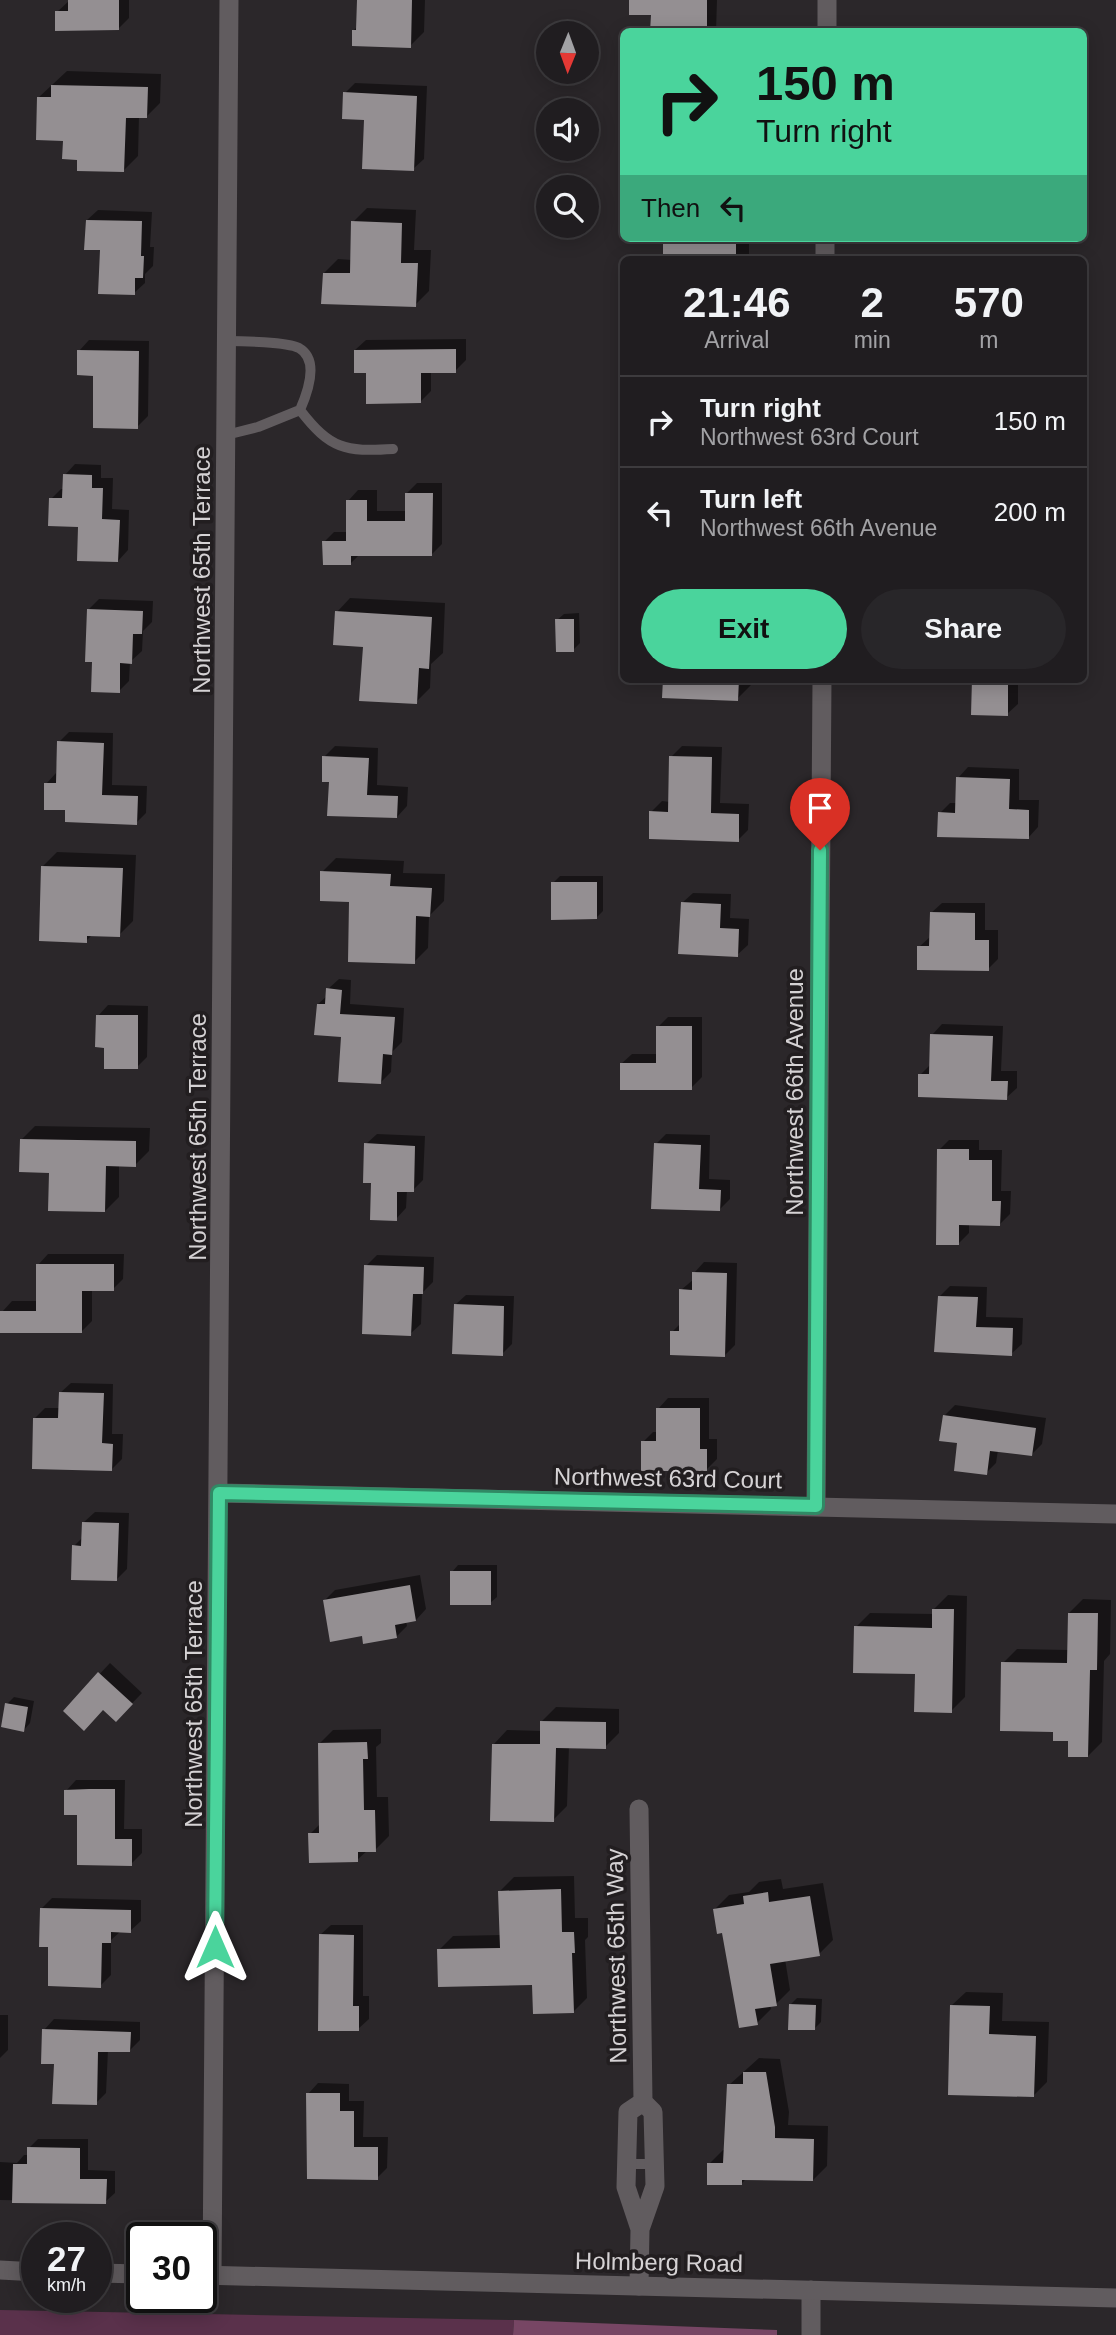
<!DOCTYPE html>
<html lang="en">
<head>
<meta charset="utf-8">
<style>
	:root { --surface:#201d20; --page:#282629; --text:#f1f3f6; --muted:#a2a2a5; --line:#3d3b3e; --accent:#4ad49c }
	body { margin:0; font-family:Helvetica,sans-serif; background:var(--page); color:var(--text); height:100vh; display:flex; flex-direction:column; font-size:26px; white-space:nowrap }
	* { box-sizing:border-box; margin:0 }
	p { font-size:23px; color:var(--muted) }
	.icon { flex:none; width:38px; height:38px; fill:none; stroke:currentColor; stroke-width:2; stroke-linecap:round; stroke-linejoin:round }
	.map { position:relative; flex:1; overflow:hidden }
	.side { position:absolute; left:620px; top:256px; width:467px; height:427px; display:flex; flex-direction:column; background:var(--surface); border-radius:10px; box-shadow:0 4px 18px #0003,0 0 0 2px var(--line) }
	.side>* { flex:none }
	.top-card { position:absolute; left:620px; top:28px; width:467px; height:214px; border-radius:10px; box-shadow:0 4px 18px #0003,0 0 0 2px var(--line); background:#4ad49c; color:#111; overflow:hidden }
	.needle { width:46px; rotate:181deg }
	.controls { position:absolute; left:536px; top:21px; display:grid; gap:14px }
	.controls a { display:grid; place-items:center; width:63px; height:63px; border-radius:50%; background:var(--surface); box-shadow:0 4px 18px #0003,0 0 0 2px var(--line); font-size:35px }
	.speed { position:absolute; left:21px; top:2222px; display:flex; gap:14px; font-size:35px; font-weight:700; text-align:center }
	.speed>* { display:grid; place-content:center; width:91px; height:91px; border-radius:50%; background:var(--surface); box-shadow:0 4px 18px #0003,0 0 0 2px var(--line); line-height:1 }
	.speed small { font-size:18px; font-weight:400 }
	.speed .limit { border:4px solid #111; border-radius:10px; background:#fff; color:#111 }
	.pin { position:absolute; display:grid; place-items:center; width:60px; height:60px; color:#fff; margin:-72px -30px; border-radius:50% 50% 50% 0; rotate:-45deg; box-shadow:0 0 7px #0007 }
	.pin .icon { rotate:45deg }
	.me { position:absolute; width:77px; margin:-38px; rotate:0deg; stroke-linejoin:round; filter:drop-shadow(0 0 5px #0008) }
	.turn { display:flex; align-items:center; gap:24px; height:147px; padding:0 21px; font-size:32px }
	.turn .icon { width:91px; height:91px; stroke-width:2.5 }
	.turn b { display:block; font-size:49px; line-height:60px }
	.then { display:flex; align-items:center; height:66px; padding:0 21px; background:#0003; gap:14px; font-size:26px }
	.eta { display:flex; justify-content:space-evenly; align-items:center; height:119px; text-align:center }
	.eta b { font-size:42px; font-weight:600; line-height:49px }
	.action { display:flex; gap:14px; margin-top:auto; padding:14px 21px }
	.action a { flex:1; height:80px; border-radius:42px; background:var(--accent); color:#111; font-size:28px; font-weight:600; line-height:80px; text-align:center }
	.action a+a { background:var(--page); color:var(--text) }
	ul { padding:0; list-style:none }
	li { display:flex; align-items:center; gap:21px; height:91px; padding:0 21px; border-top:2px solid var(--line) }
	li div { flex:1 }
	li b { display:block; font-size:26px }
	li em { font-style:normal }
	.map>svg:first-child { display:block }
	.green { fill:#5a314b }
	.forest { fill:#774664 }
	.shadow { fill:#0007 }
	.building { fill:#948f92 }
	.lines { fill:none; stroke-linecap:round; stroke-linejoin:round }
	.service { stroke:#615c5f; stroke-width:10 }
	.minor { stroke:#615c5f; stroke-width:19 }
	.tertiary { stroke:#615c5f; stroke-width:19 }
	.route-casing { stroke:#308a65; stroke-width:18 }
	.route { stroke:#4ad49c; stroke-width:12 }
	.labels { text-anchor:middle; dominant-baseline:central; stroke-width:7; stroke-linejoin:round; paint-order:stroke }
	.street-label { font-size:24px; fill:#d5d2d4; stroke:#221e20 }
</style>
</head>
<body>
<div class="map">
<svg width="1116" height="2335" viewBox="0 0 1116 2335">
	<rect width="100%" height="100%" fill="#2b272a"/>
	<!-- green -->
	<path class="green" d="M0 2310 514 2320 513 2335H0Z"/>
	<!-- forest -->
	<path class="forest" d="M514 2320 777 2330V2335H513Z"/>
	<!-- shadow -->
	<path class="shadow" d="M70 0H129V18L118 29 57 12Z
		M359 0H425L424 32 410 46 354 30 358 26Z
		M631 0H717L716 32H652V14Z
		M67 71 161 74 160 103 146 117 139 116 138 156 124 170 79 158 39 97Z
		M355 83 427 86 424 159 413 169 365 119 345 93Z
		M367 208 416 210 414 250H431L429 291 415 305 324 273 338 259 352 260 353 222Z
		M98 210 152 212 150 247H154L153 266 145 274V283L134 293 101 249 87 220Z
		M666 238H749V259H665Z
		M466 339V360L455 371H431V391L421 401 367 371 355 350 366 340Z
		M89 340 149 341 148 416 137 427 79 351Z
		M75 464 101 465V478H113L112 509 129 510 128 550 118 561 51 499 61 489H64L65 475Z
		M417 483H442V544L432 554H360L350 564 324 542 334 532H348V501L358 490H377V511H407V493Z
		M350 598 445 603 443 653 431 664 430 688 416 702 337 612Z
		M99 599 153 601 152 622 143 631 142 651 130 662 129 681 119 691 89 609Z
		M579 613 580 643 573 650 557 620 564 614Z
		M665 679H751V685L737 699Z
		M973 679H1018V704L1007 714Z
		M69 732 113 733 112 785 147 786 146 813 136 823 67 809 46 784 56 773 59 742Z
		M335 746 378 748 377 785 408 787 407 806 397 817 331 780 324 757Z
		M682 746 722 747 720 803 749 804 748 830 738 840 651 812 662 801 670 802 671 757Z
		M968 767 1019 769V800H1039L1038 827 1028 838 940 813 950 803H957L958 778Z
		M57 852 136 855 133 921 119 935H92L86 941 43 866Z
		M336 858 404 861 403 873 445 874 444 901 429 916 428 948 414 962 322 872Z
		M560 876H603V911L596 918 553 883Z
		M693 893 731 894 730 918 749 919 748 945 737 955 682 903Z
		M942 903H985V930H998V959L988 969 919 947 930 937 931 913Z
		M339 979 351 980 350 1004 404 1008 402 1042 392 1052 391 1072 380 1083 318 1004 328 995V989Z
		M108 1005 148 1006 147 1057 137 1067 106 1046 98 1016Z
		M668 1017H702V1077L691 1088 621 1064 632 1054H658V1027Z
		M942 1024 1003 1026 1001 1071H1017V1088L1006 1098 920 1075 931 1064 932 1035Z
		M35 1126 150 1128 149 1151 135 1165 119 1164V1197L105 1211 51 1171 21 1140Z
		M377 1134 425 1136 423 1180 413 1190H407L406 1208 396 1219 373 1181 366 1144Z
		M666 1134 710 1135 709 1179 730 1180V1199L719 1210 653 1207 656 1144Z
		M949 1140H979V1150H1002L1001 1191H1011L1010 1214 1000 1224H969V1233L958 1244 939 1150Z
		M48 1254H124L123 1279 113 1289H92V1321L81 1332 2 1312 12 1301H38V1265Z
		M377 1255 434 1257 433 1282 422 1293 421 1324 410 1334 366 1266Z
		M704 1262 737 1263 735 1345 725 1355 672 1332 681 1323V1290L694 1279V1273Z
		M950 1286 987 1287 986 1317 1023 1318 1022 1344 1011 1354 936 1351 940 1296Z
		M466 1295 514 1296 512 1344 502 1354 455 1305Z
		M71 1383 113 1384 112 1434H123L122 1459 112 1469 35 1418 45 1408H60V1393Z
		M668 1398H709V1439H717V1459L706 1470 643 1442 653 1432H658V1409Z
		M955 1405 1046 1418 1042 1444 1031 1455 998 1450 996 1463 986 1473 959 1442 944 1416Z
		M95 1512 129 1513 127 1569 116 1580 74 1546 84 1536V1522Z
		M458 1565H497V1597L490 1603 452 1572Z
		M420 1575 426 1609 416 1620 406 1621 407 1626 396 1637 363 1634 324 1601 335 1590Z
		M948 1595 967 1596 965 1697 951 1711 917 1672 856 1627 870 1613 934 1614V1609Z
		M1083 1599 1111 1600 1110 1654 1104 1661 1102 1742 1088 1756 1070 1739 1055 1731 1003 1663 1017 1649 1069 1650V1613Z
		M110 1663 142 1693 116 1720 103 1708 65 1711Z
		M14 1697 34 1701 30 1723 24 1730 7 1704Z
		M556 1707 619 1709V1733L605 1747 569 1746 567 1806 553 1820 494 1744 507 1730 542 1731V1721Z
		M381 1729V1743L376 1747 377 1797H388L389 1836 375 1850H368L357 1860 310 1834 321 1823 319 1744 333 1730Z
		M76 1780H125L124 1829H142V1853L131 1864 79 1813 66 1791Z
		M574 1876 575 1918H588V1937L585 1940 587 1998 573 2012 533 1983 439 1950 453 1936 501 1935 500 1891 514 1877Z
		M781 1879 783 1889 823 1883 833 1940 819 1954 785 1959 790 1990 776 2004 770 2005 771 2009 757 2023 715 1909 729 1895 749 1892 759 1882Z
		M52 1898 141 1900V1921L130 1931H121L111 1940V1975L100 1986 50 1945 42 1908Z
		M331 1925H363V1996H369V2019L358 2029 320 1935Z
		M966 1992 1003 1993 1002 2021 1049 2022 1047 2082 1033 2096 952 2005Z
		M797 1998 822 1999 821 2022 814 2029 790 2005Z
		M0 2015H8V2050L0 2058Z
		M54 2019 140 2022V2040L129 2051 108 2050 106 2093 96 2103 55 2062 44 2030Z
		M759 2058 780 2059 789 2112 788 2125 828 2126 827 2166 813 2180 747 2178 741 2184 709 2164 723 2150H725L729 2085Z
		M318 2083 349 2084V2101H364L363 2137H388L387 2168 377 2178 308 2094Z
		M38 2139H88V2170L115 2171V2193L105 2202 0 2200V2162L17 2163 24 2155H29V2148Z"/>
	<!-- building -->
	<path class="building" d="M68 0H119V30L55 31V11H68Z
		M357 0H412L411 48 352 46V30H356Z
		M629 0H707V32H650L651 15H629Z
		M51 85 148 87 147 118H126L124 172 77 171V160L62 159 63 141 36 140 37 97H51Z
		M343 92 417 96 414 171 362 169 364 120 342 119Z
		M86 220 142 221 141 256H144L143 278H135V295L98 294 100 250H84Z
		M351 221 402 223 401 263H418L416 307 321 304 323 273H350Z
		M663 238 736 240V259H663Z
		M456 349V373H421V403L366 404V373H354V350Z
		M77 350 139 351 138 429 93 428V376L77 375Z
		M63 474 92 475V488H103L102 519 120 520 118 562 77 561 78 527 48 526 49 498H62Z
		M405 493H433L432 556H351V565H323L322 541H346V500H367V521H405Z
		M87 609 143 611 142 634H133L132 664 120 663V693L91 692 92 662H85Z
		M335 611 432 617 429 669 419 668 417 704 359 701 363 647 333 645Z
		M555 619H574V652H556Z
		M663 679H739L738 701 662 698Z
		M972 679H1008V716L971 715Z
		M57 741 104 743 102 795 138 796 137 825 65 822V810H44V783H56Z
		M322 756 369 758 367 795 398 796 397 818 327 816 329 782H322Z
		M669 756 712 757 711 813 739 814V842L649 839V811L668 812Z
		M956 777 1010 779 1009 809 1029 810V839L937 837 938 812 955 813Z
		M41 866 123 868 120 937 87 936V943L39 941Z
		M320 871 391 874 390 886 432 888 430 917 416 916 415 964 348 962 349 902 320 901Z
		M551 882H597V919L551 920Z
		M681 902 721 904 720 928 739 929 738 957 678 954Z
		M930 912 975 913V940H989V971L917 970V946H929Z
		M326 988 342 990 340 1014 395 1017 392 1055 383 1054 381 1084 338 1082 341 1037 314 1035 317 1004H325Z
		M96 1015H138V1069H104V1048L95 1047Z
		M656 1026H692V1090H620V1063H656Z
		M930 1034 993 1036 991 1081H1008L1007 1100 918 1097V1074H929Z
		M20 1139 136 1141V1167L106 1166 105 1212 48 1211 49 1173 19 1172Z
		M364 1143 415 1146 414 1192H397V1221L370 1220 371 1183H363Z
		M654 1143 701 1145 699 1189 721 1190 720 1211 651 1209Z
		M937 1149H969V1160H992V1201H1001L1000 1226 959 1225V1245H936Z
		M36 1264H114V1291H82V1333H0V1311H36Z
		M364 1265 424 1267 423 1294H413L411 1336 362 1334Z
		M692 1272 727 1273 725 1357 670 1355V1331H679V1289L692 1290Z
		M938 1296 978 1297 976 1327 1013 1328 1012 1356 934 1352Z
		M454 1304 504 1306 503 1356 452 1354Z
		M59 1392 104 1393 102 1443 113 1444 112 1471 32 1469 33 1418H58Z
		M656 1408H700V1449H707V1471H641V1441H656Z
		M943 1415 1036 1428 1032 1456 990 1451 987 1475 954 1471 957 1443 939 1441Z
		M82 1522 119 1523 117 1581 71 1580 72 1545 81 1546Z
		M450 1571H491V1605H450Z
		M410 1585 416 1621 395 1625 397 1638 363 1644 362 1636 330 1642 323 1600Z
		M932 1609H954L952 1713 914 1712 915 1674 853 1673 854 1626 932 1628Z
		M1068 1613H1098L1097 1670H1090L1088 1757H1068V1741H1053V1732L1000 1731 1001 1662 1067 1663Z
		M98 1672 133 1704 116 1722 103 1710 84 1731 63 1711Z
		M5 1703 28 1707 24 1732 1 1727Z
		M540 1721 606 1722V1749L556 1748 554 1822 490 1821 492 1744H540Z
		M367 1742 368 1759H363L364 1810H375L376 1852H358V1862L309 1863 308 1833H319L318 1743Z
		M89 1789H115V1839H132V1866L77 1865V1815H64V1790Z
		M561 1889 562 1932H574L575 1953H572L574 2013 533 2014 532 1985 438 1987 437 1949 500 1948 498 1891Z
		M768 1892 769 1902 810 1896 820 1956 770 1964 777 2006 755 2009 758 2025 739 2028 722 1933 717 1934 713 1909 744 1904 743 1896Z
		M40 1908 131 1910V1933L111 1932V1943H102L101 1988 48 1986V1947H39Z
		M319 1934 354 1935 353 2006H359V2031H318Z
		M789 2004 816 2005 815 2030H788Z
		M950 2005 990 2006 989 2034 1036 2036 1034 2097 948 2095Z
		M42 2029 131 2032 130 2052H98L97 2105 52 2104 54 2064H41Z
		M743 2072H766L775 2127V2138L814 2139 813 2181 742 2180V2185H707V2163H723L727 2084H743Z
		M306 2093H340V2111H354V2147H378V2180L307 2179Z
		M27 2147 80 2148V2179H107L106 2204 12 2203 13 2164H27Z"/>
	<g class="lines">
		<!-- service -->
		<path class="service" d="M300 410C330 449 345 452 393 449
			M226 435 258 427 300 410C307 394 320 360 299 348 287 342 242 341 227 341
			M627 2164H655"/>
		<!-- minor -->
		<path class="minor" d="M827 32V0
			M825 259V238
			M219 1493 1116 1514
			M816 1506 822 679
			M640 2229 626 2187 628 2112 643 2102
			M212 2275 229 0
			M639 2286 640 2229 655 2186 653 2112 643 2102 639 1809
			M811 2335V2290"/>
		<!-- tertiary -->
		<path class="tertiary" d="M0 2270 37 2272
			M96 2273 142 2274
			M201 2275 1116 2298"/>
	</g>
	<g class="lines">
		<!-- route casing -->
		<g class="route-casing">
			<path id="route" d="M215 1947 219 1493 816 1506 820 850"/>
		</g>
		<!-- route -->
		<use href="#route" class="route"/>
	</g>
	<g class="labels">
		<!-- street labels -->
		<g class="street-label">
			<text transform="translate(201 570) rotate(-90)">Northwest 65th Terrace</text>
			<text transform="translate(794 1092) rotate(-90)">Northwest 66th Avenue</text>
			<text transform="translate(197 1137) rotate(-90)">Northwest 65th Terrace</text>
			<text transform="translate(668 1478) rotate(1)">Northwest 63rd Court</text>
			<text transform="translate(193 1704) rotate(-90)">Northwest 65th Terrace</text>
			<text transform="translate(616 1956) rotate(-91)">Northwest 65th Way</text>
			<text transform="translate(659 2262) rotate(1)">Holmberg Road</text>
		</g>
	</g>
</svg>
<div class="controls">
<a><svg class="needle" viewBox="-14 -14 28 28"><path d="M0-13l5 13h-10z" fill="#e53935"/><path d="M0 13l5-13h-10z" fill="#a2a2a5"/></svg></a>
<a><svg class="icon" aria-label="sound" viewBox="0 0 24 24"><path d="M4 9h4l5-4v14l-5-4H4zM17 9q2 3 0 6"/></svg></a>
<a><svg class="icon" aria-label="search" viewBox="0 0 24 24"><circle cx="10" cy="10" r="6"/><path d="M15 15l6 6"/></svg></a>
</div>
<div class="speed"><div>27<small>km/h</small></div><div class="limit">30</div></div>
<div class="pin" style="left:820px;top:850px;background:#d93025"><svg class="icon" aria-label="arrive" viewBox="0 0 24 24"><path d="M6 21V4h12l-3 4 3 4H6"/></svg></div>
<svg class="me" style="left:215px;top:1947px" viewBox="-20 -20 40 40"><path d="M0-17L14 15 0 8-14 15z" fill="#4ad49c" stroke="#fff" stroke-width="4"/></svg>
<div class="top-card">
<div class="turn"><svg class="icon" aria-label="right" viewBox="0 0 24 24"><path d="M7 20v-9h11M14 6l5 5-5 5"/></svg><div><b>150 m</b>Turn right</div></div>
<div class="then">Then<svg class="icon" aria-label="left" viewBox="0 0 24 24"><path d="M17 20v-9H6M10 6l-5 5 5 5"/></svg></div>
</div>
<section class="side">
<div class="eta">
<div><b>21:46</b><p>Arrival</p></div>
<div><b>2</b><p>min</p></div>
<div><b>570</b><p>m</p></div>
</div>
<ul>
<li><svg class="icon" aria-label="right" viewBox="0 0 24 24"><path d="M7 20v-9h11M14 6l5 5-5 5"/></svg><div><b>Turn right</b><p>Northwest 63rd Court</p></div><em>150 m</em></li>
<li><svg class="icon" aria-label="left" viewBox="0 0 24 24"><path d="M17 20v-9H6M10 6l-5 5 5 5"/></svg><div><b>Turn left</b><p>Northwest 66th Avenue</p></div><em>200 m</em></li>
</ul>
<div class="action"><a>Exit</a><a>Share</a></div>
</section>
</div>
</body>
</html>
